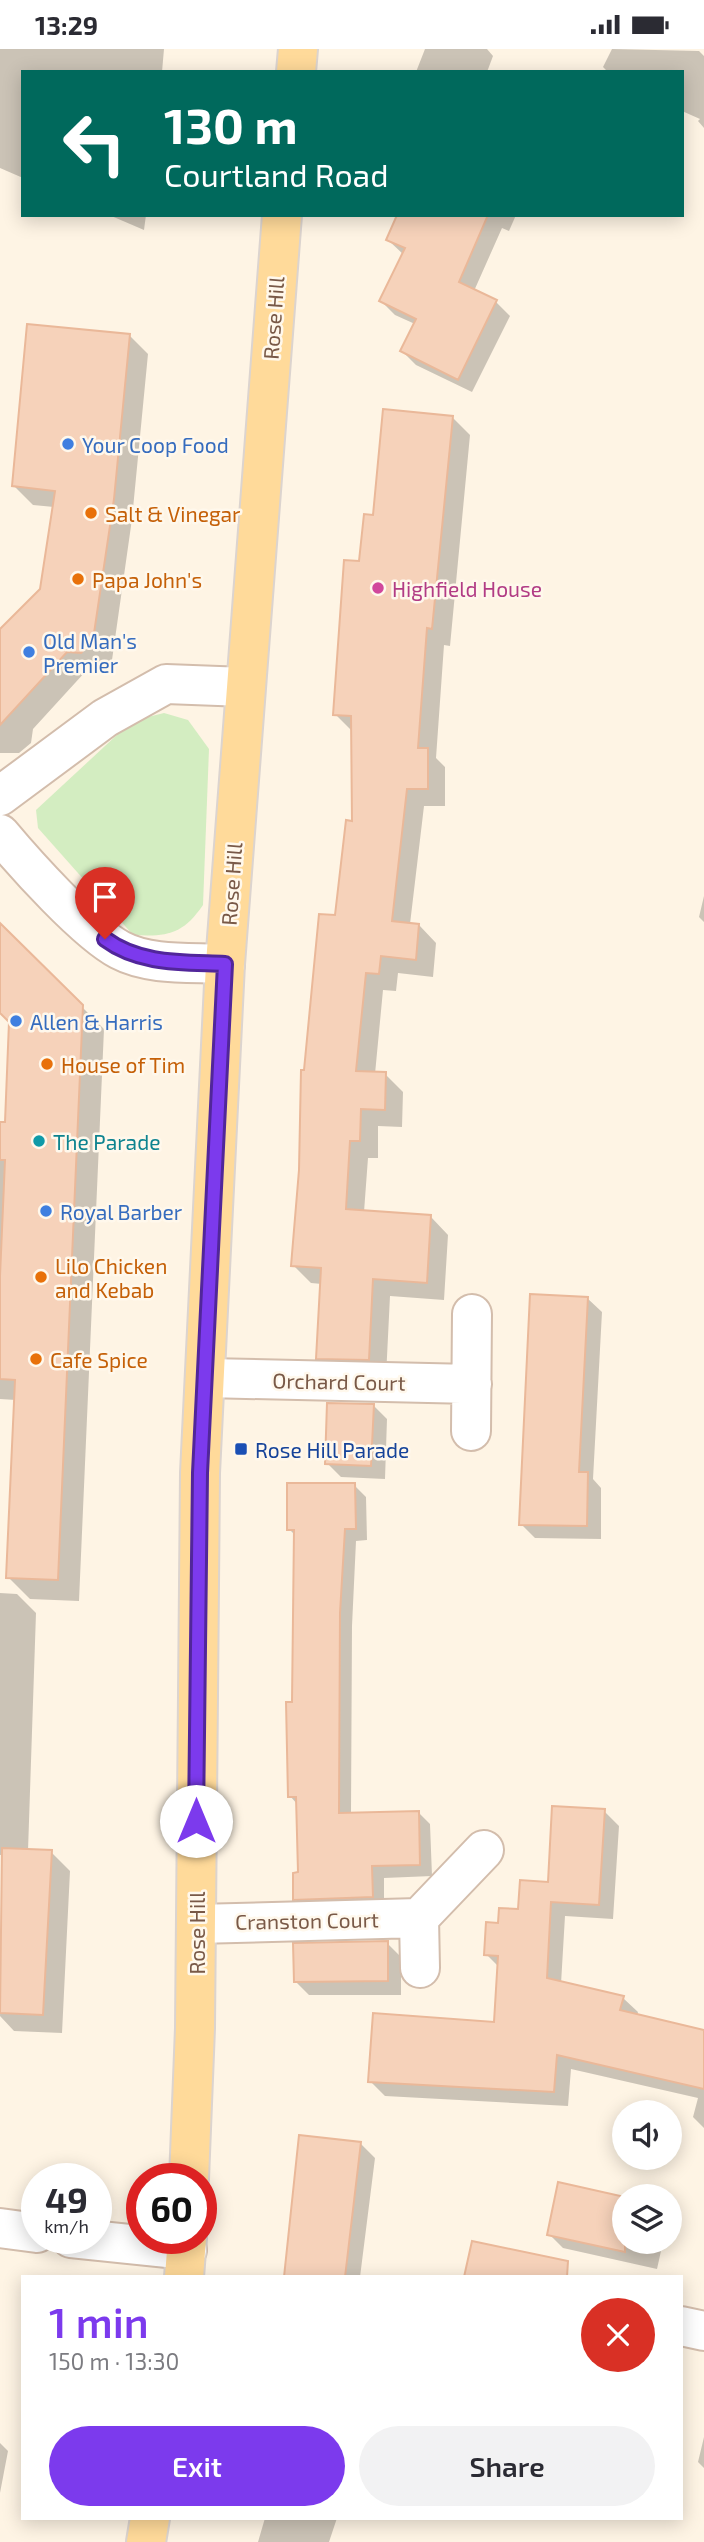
<!DOCTYPE html>
<html lang="en">
<head>
<meta charset="utf-8">
<style>
	:root { --surface:#fff; --page:#f2f2f3; --text:#2b2b33; --muted:#7c7c81; --accent:#7c3aed }
	body { margin:0; font-family:"Exo 2",sans-serif; background:var(--page); color:var(--text); height:100vh; display:flex; flex-direction:column; font-size:26px; white-space:nowrap }
	* { box-sizing:border-box; margin:0 }
	p { font-size:23px; color:var(--muted) }
	.icon { flex:none; width:38px; height:38px; fill:none; stroke:currentColor; stroke-width:2; stroke-linecap:round; stroke-linejoin:round }
	.map { position:relative; flex:1; overflow:hidden }
	.panel { position:absolute; left:21px; top:2226px; width:662px; height:245px; display:flex; flex-direction:column; background:var(--surface); border-radius:0px; box-shadow:0 4px 18px #0003 }
	.panel>* { flex:none }
	.hud { position:absolute; left:21px; top:21px; width:663px; height:147px; border-radius:0px; box-shadow:0 4px 18px #0003; background:#00695c; color:#fff; overflow:hidden }
	.fabs { position:absolute; left:612px; top:2051px; display:grid; gap:14px }
	.fabs a { display:grid; place-items:center; width:70px; height:70px; border-radius:50%; background:var(--surface); box-shadow:0 4px 18px #0003; font-size:35px }
	.speed { position:absolute; left:21px; top:2114px; display:flex; gap:14px; font-size:35px; font-weight:700; text-align:center }
	.speed>* { display:grid; place-content:center; width:91px; height:91px; border-radius:50%; background:var(--surface); box-shadow:0 4px 18px #0003; line-height:1 }
	.speed small { font-size:18px; font-weight:400 }
	.speed .limit { border:10px solid #d22; background:#fff; color:#111 }
	.pin { position:absolute; display:grid; place-items:center; width:60px; height:60px; color:#fff; margin:-72px -30px; border-radius:50% 50% 50% 0; rotate:-45deg; box-shadow:0 0 7px #0007 }
	.pin .icon { rotate:45deg }
	.me { position:absolute; width:77px; margin:-38px; rotate:0deg; stroke-linejoin:round; filter:drop-shadow(0 0 5px #0008) }
	.turn { display:flex; align-items:center; gap:24px; height:147px; padding:0 28px; font-size:32px }
	.turn .icon { width:91px; height:91px; stroke-width:2.5 }
	.turn b { display:block; font-size:49px; line-height:60px }
	.round { display:grid; place-items:center; flex:none; width:74px; height:74px; border-radius:37px; background:var(--page) }
	.overview { display:flex; align-items:center; justify-content:space-between; height:119px; padding:0 28px }
	h1 { font-size:42px; font-weight:600; line-height:52px; color:var(--accent) }
	.cta { display:flex; gap:14px; margin-top:auto; padding:14px 28px }
	.cta a { flex:1; height:80px; border-radius:42px; background:var(--accent); color:#fff; font-size:28px; font-weight:600; line-height:80px; text-align:center }
	.cta a+a { background:var(--page); color:var(--text) }
	.status { display:flex; justify-content:space-between; align-items:center; height:49px; padding:0 35px; background:var(--surface); direction:ltr }
	.status svg { height:19px; fill:currentColor }
	.map>svg:first-child { display:block }
	.green { fill:#d3edc1 }
	.shadow { fill:#0003 }
	.building { fill:#f6d2ba; stroke:#eab899; stroke-width:2 }
	.lines { fill:none; stroke-linecap:round; stroke-linejoin:round }
	.street-casing { stroke:#d3bdac; stroke-width:42 }
	.primary-casing { stroke:#dcd4cf; stroke-width:42 }
	.street { stroke:#fff; stroke-width:38 }
	.primary { stroke:#ffda9a; stroke-width:38 }
	.route-casing { stroke:#51269a; stroke-width:18 }
	.route { stroke:#7c3aed; stroke-width:12 }
	.shop-dot { fill:#3f7fe0; stroke:#fff8ec; stroke-width:2.5 }
	.food-dot { fill:#e8710a; stroke:#fff8ec; stroke-width:2.5 }
	.hotel-dot { fill:#d1479c; stroke:#fff8ec; stroke-width:2.5 }
	.culture-dot { fill:#0f9aa8; stroke:#fff8ec; stroke-width:2.5 }
	.transit-dot { fill:#1a4fb4; stroke:#fff8ec; stroke-width:2.5 }
	.labels { text-anchor:middle; dominant-baseline:central; stroke-width:5; stroke-linejoin:round; paint-order:stroke }
	.street-label { font-size:21px; fill:#795947; stroke:#fff8ec }
	.shop-label { font-size:21px; fill:#366cbe; stroke:#fff8ec; text-anchor:start }
	.food-label { font-size:21px; fill:#c56008; stroke:#fff8ec; text-anchor:start }
	.hotel-label { font-size:21px; fill:#b23c85; stroke:#fff8ec; text-anchor:start }
	.culture-label { font-size:21px; fill:#0d838f; stroke:#fff8ec; text-anchor:start }
	.transit-label { font-size:21px; fill:#164399; stroke:#fff8ec; text-anchor:start }
</style>
</head>
<body>
<div class="status"><b>13:29</b><svg viewBox="0 0 49 12"><path d="M0 12V9h3v3zM5 12V6h3v6zM10 12V3h3v9zM15 12V0h3v12zM26 1h20v11H26zM47 4h2v5h-2z"/></svg></div>
<div class="map">
<svg width="704" height="2493" viewBox="0 0 704 2493">
	<rect width="100%" height="100%" fill="#fef4e4"/>
	<!-- green -->
	<path class="green" d="M164 664 188 671 209 700 203 856C183 885 168 888 133 886L38 779 36 761 132 672Z"/>
	<!-- shadow -->
	<path class="shadow" d="M0 0H164L162 23H23V129L0 119Z
		M425 0H487L493 7 487 23H416Z
		M612 0 699 2 704 7V79L698 72 700 70 682 62V23H608L603 18Z
		M109 166H146L144 181Z
		M399 166H516L509 182 502 179 474 242 496 253 510 267 472 343 416 316 402 302 415 275 395 266 381 252 404 206 388 191Z
		M129 286 148 305 132 470 112 611 100 623 86 622 33 680 31 694 19 704H0V583L42 541 54 458 33 456 14 437Z
		M452 368 470 386 450 597 444 596 436 709 445 718V757H424L410 875 419 876 436 894 433 928 398 924 396 942 383 941 375 1025H385L403 1043 402 1078 378 1077V1109H368L364 1163 431 1168 448 1186 444 1251 390 1247 386 1328 336 1327 318 1309 322 1235 311 1234 293 1216 306 1023 353 774V683L335 665 360 514 374 468Z
		M704 847V873L699 868Z
		M0 876 104 980 79 1552 30 1550 8 1528 16 1351 0 1350V1075H6L11 973 0 962Z
		M587 1249 602 1263 593 1430 601 1439V1490L535 1489 521 1475Z
		M373 1356 387 1370 385 1430 341 1428 327 1414Z
		M354 1436 366 1448 367 1491 356 1492 352 1577 351 1765 418 1763 430 1775 432 1827 384 1829V1860L307 1862 295 1850 300 1825 298 1756 290 1747 296 1487 289 1480Z
		M0 1544 17 1545 36 1564 28 1802 51 1803 70 1822 62 1984 14 1982 0 1967 3 1806H0Z
		M604 1762 619 1777 613 1870 565 1867 561 1935 623 1949 638 1963 637 1967 704 1983V2079L693 2068 698 2049 571 2020 568 2057 385 2047 370 2032 495 1975 499 1918 486 1905 500 1876 549 1835Z
		M387 1894 401 1908V1946H309L295 1932Z
		M361 2095 375 2109 360 2228H285Z
		M549 2185 625 2193H663L657 2220 563 2199Z
		M704 2388V2419L698 2413Z
		M0 2394 8 2402 0 2444Z
		M265 2469H337L329 2493H258Z"/>
	<!-- building -->
	<path class="building" d="M397 166H488L459 233 497 251 458 331 400 302 416 270 379 252 405 199 386 191Z
		M27 275 130 285 114 450 93 591 81 604 67 603 0 676V580L40 540 55 442 12 437Z
		M383 360 453 367 432 580 427 579 418 699H428V740H407L392 872 419 875 416 911 381 907 379 925 366 924 356 1022 386 1023 385 1061 361 1060 360 1092H350L346 1160 431 1166 427 1234 373 1230 369 1311 316 1310 321 1219 291 1217 299 1121 301 1021H304L319 865 335 866 346 771 352 772 351 667 333 666 344 511 359 512 364 465 373 466Z
		M0 874 83 956 58 1531 6 1529 15 1331 0 1330V1227L5 1111H0V1073H5L9 973 0 964Z
		M530 1245 588 1248 579 1423H588L587 1477 519 1476Z
		M327 1354 374 1355 371 1417 325 1415Z
		M287 1434H355L356 1480H345L340 1564 339 1764 419 1762 420 1816 372 1817 373 1848 293 1851V1824L298 1823 296 1748H288L286 1653H292L294 1481H287Z
		M552 1757 605 1760 599 1856 551 1853 547 1929 624 1947 620 1961 704 1981V2040L557 2006 554 2043 368 2033 373 1964 494 1973 498 1907 484 1906 486 1873 498 1874 499 1859 518 1860 520 1831 548 1833Z
		M2 1799 52 1801 43 1966 0 1964Z
		M388 1892V1932L294 1933 293 1894Z
		M299 2086 361 2093 345 2228H284Z
		M558 2133 625 2148V2203L547 2186Z
		M472 2192 568 2212 567 2228H464Z"/>
	<g class="lines">
		<!-- street casing -->
		<g class="street-casing">
			<path id="street" d="M0 747 105 669 166 635 245 638
				M0 785C26 816 86 883 120 901 150 917 192 913 225 915
				M206 1329 472 1335
				M471 1382 472 1265
				M196 1875 419 1869
				M420 1919 419 1869 484 1801
				M0 2179 37 2184
				M71 2189 187 2201
				M681 2277 704 2282"/>
		</g>
		<!-- primary casing -->
		<g class="primary-casing">
			<path id="primary" d="M296 23 298 0
				M189 2130 195 1979 200 1424 225 915 282 166
				M184 2228 187 2189
				M146 2493 150 2469"/>
		</g>
		<!-- street -->
		<use href="#street" class="street"/>
		<!-- primary -->
		<use href="#primary" class="primary"/>
	</g>
	<g class="lines">
		<!-- route casing -->
		<g class="route-casing">
			<path id="route" d="M105 890C140 916 184 913 225 915L200 1424 196 1772"/>
		</g>
		<!-- route -->
		<use href="#route" class="route"/>
	</g>
	<!-- markers -->
	<g class="shop-dot">
		<circle cx="68" cy="395" r="7"/>
		<circle cx="29" cy="603" r="7"/>
		<circle cx="16" cy="972" r="7"/>
		<circle cx="46" cy="1162" r="7"/>
	</g>
	<g class="food-dot">
		<circle cx="91" cy="464" r="7"/>
		<circle cx="78" cy="530" r="7"/>
		<circle cx="47" cy="1015" r="7"/>
		<circle cx="41" cy="1228" r="7"/>
		<circle cx="36" cy="1310" r="7"/>
	</g>
	<circle class="hotel-dot" cx="378" cy="539" r="7"/>
	<circle class="culture-dot" cx="39" cy="1092" r="7"/>
	<rect class="transit-dot" x="234" y="1393" width="14" height="14" rx="3.5"/>
	<g class="labels">
		<!-- street labels -->
		<g class="street-label">
			<text transform="translate(273 269) rotate(-86)">Rose Hill</text>
			<text transform="translate(231 835) rotate(-86)">Rose Hill</text>
			<text transform="translate(339 1332) rotate(1)">Orchard Court</text>
			<text transform="translate(307 1871) rotate(-1)">Cranston Court</text>
			<text transform="translate(196 1884) rotate(-90)">Rose Hill</text>
		</g>
		<!-- shop labels -->
		<g class="shop-label">
			<text x="82" y="395">Your Coop Food</text>
			<text x="43" y="591">Old Man's<tspan x="43" dy="24">Premier</tspan></text>
			<text x="30" y="972">Allen &amp; Harris</text>
			<text x="60" y="1162">Royal Barber</text>
		</g>
		<!-- food labels -->
		<g class="food-label">
			<text x="105" y="464">Salt &amp; Vinegar</text>
			<text x="92" y="530">Papa John's</text>
			<text x="61" y="1015">House of Tim</text>
			<text x="55" y="1216">Lilo Chicken<tspan x="55" dy="24">and Kebab</tspan></text>
			<text x="50" y="1310">Cafe Spice</text>
		</g>
		<!-- hotel labels -->
		<g class="hotel-label">
			<text x="392" y="539">Highfield House</text>
		</g>
		<!-- culture labels -->
		<g class="culture-label">
			<text x="53" y="1092">The Parade</text>
		</g>
		<!-- transit labels -->
		<g class="transit-label">
			<text x="255" y="1400">Rose Hill Parade</text>
		</g>
	</g>
</svg>
<div class="fabs">
<a><svg class="icon" aria-label="sound" viewBox="0 0 24 24"><path d="M4 9h4l5-4v14l-5-4H4zM17 9q2 3 0 6"/></svg></a>
<a><svg class="icon" aria-label="layers" viewBox="0 0 24 24"><path d="M12 4l9 5-9 5-9-5zM3 14l9 5 9-5"/></svg></a>
</div>
<div class="speed"><div>49<small>km/h</small></div><div class="limit">60</div></div>
<div class="pin" style="left:105px;top:890px;background:#d93025"><svg class="icon" aria-label="arrive" viewBox="0 0 24 24"><path d="M6 21V4h12l-3 4 3 4H6"/></svg></div>
<svg class="me" style="left:196px;top:1772px" viewBox="-20 -20 40 40"><circle r="19" fill="#fff"/><path d="M0-13L10 11 0 6-10 11z" fill="#7c3aed"/></svg>
<div class="hud">
<div class="turn"><svg class="icon" aria-label="left" viewBox="0 0 24 24"><path d="M17 20v-9H6M10 6l-5 5 5 5"/></svg><div><b>130 m</b>Courtland Road</div></div>
</div>
<section class="panel">
<div class="overview"><div><h1>1 min</h1><p>150 m · 13:30</p></div><a class="round" style="background:#d93025;color:#fff"><svg class="icon" aria-label="close" viewBox="0 0 24 24"><path d="M6 6l12 12M18 6L6 18"/></svg></a></div>
<div class="cta"><a>Exit</a><a>Share</a></div>
</section>
</div>
</body>
</html>
